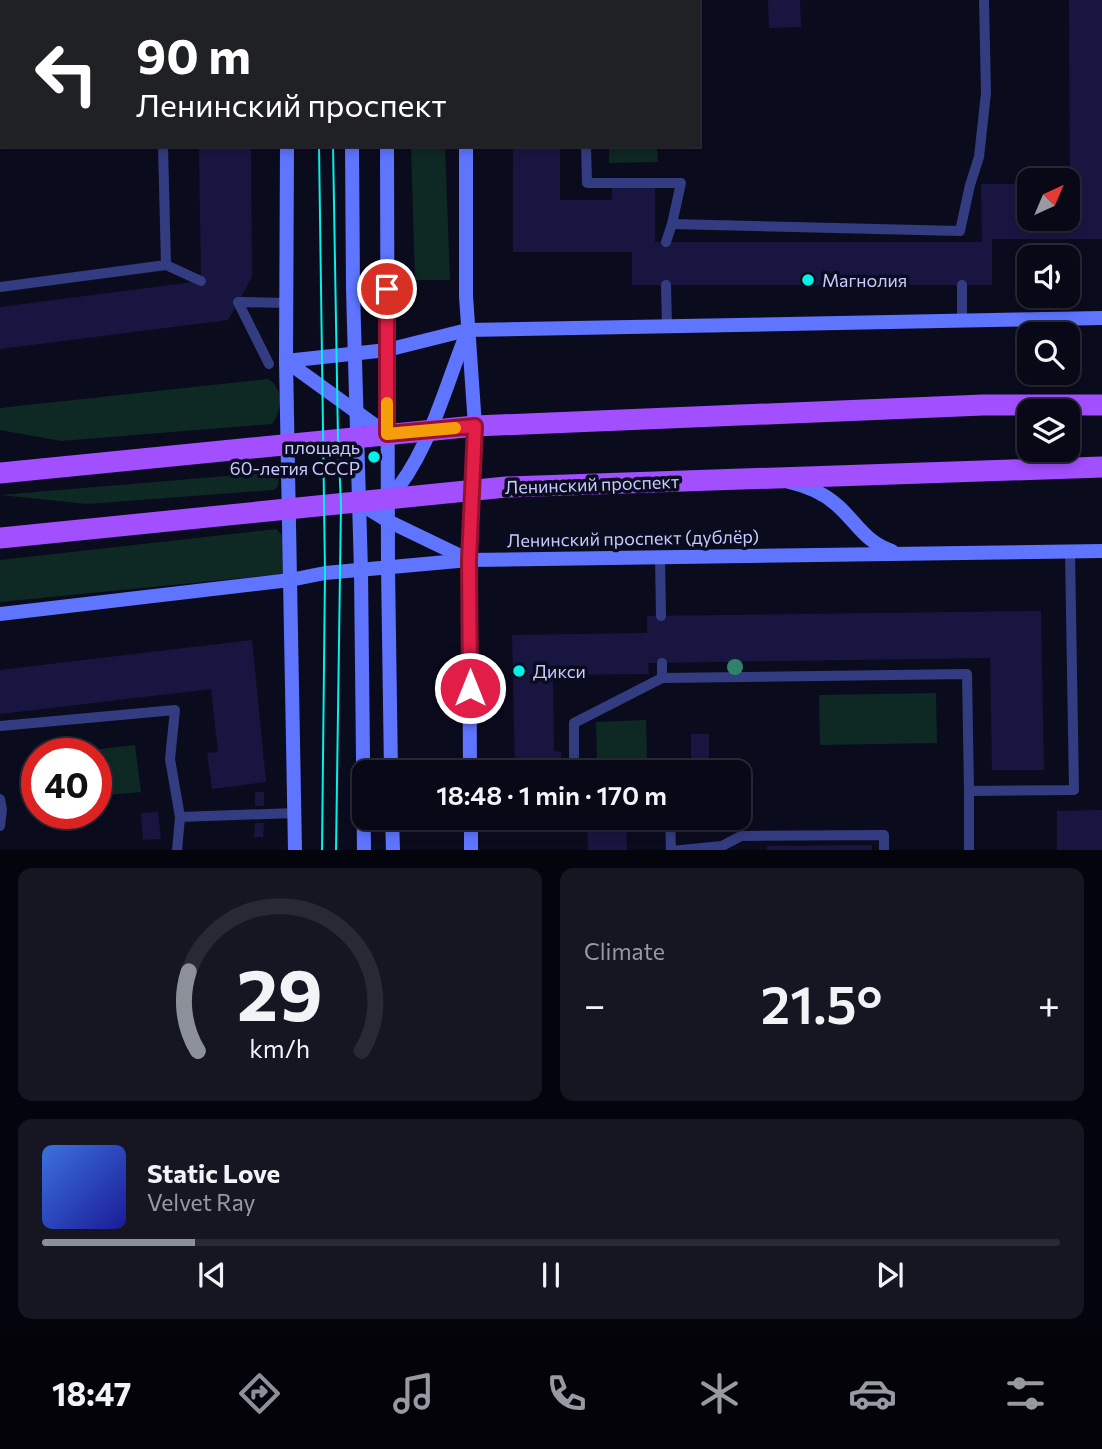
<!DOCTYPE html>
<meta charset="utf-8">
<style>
body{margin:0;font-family:Commissioner,sans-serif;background:#161623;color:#f1f3f6;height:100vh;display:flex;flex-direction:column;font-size:26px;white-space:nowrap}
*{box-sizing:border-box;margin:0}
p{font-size:23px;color:#989aa1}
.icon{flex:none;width:38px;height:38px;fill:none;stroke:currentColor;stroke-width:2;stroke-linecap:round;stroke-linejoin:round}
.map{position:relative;height:850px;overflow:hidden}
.panel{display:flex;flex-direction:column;gap:18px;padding:18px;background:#04040c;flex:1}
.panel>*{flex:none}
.guide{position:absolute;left:0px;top:0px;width:700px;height:147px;box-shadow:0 4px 10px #0003,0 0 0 2px #292935;background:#202124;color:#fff;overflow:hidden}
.needle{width:46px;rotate:44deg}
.tools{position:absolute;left:1017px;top:168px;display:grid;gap:14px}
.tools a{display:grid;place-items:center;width:63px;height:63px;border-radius:14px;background:#080816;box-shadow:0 4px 10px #0003,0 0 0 2px #292935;font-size:35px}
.speed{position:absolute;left:21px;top:738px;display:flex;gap:14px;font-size:35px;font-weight:700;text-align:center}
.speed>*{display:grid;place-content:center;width:91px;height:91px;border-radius:50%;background:#080816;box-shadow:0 4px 10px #0003,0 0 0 2px #292935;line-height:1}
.speed .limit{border:10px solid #d22;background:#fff;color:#111}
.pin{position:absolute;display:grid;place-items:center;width:60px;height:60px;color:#fff;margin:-30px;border:4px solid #fff;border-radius:50%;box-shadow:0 2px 7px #0007}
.me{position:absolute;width:77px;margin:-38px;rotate:0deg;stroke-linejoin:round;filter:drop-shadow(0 0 5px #0008)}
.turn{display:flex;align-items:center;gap:24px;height:147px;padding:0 21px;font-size:32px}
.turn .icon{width:91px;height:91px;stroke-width:2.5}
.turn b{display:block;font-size:49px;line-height:60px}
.big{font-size:52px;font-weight:600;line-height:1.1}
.panel .widget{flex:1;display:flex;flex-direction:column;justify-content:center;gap:10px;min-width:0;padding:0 24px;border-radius:14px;background:#161623}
.panel .dial{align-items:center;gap:0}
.dial svg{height:182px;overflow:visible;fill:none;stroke:#292935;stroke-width:7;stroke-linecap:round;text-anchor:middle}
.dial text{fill:#f1f3f6;stroke:none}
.song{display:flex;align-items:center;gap:21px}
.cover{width:84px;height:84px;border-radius:10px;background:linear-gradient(135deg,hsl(220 70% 55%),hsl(240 70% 35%))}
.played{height:7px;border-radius:4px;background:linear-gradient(90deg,#8c9099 15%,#292935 15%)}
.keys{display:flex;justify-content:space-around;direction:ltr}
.heat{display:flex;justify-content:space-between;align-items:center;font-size:38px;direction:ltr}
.panel .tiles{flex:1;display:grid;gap:18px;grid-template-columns:1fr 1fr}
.widget:last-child{grid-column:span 2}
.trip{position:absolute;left:352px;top:760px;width:399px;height:70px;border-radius:14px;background:#080816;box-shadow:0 4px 10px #0003,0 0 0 2px #292935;font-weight:600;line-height:70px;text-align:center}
.dock{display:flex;height:112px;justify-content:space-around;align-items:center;background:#030309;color:#989aa1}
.dock .icon{width:49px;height:49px}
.dock .current{color:#8c9099}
.dock b{font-size:32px;color:#f1f3f6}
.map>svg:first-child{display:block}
.green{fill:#0e2823}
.building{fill:#181640}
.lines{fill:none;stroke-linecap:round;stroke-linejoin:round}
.lane{stroke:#333c80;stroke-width:10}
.secondary{stroke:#5f74ff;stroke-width:14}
.primary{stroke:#a24fff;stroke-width:21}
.tram{stroke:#00f3e6;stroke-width:2}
.tree{fill:#30836a}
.route-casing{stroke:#92132f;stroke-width:18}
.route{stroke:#e11d48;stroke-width:12}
.slow{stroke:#f59e0b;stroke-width:12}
.poi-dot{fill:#00f3e6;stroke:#0b0b1e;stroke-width:2.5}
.labels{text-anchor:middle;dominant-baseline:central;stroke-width:7;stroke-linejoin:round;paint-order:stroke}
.poi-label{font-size:18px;fill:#c8caff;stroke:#0b0b1e;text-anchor:start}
.street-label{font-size:18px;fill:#c8caff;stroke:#0b0b1e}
</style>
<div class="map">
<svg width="1102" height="851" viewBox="0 0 1102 851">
<rect width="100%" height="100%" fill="#0b0b1e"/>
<g class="green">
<path d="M411,145H445L450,280H415Z"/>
<path d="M609,145H657L658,162L609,163Z"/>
<path d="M268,379C284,387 282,412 272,424L61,441L0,430V408Z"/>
<path d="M273,472L279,476L278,486L274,490L87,504L0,495Z"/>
<path d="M276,529L286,539L283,574L0,602V560Z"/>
<path d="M936,693L937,743L820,745L819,695Z"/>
<path d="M646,720L647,760L597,762L596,722Z"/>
<path d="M135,745L141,792L96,796V754H57Z"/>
</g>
<g class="building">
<path d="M768,0H800L801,27L769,28Z"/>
<path d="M1069,0H1102V239H992V285H632V252H513V145H560V200H612V188H655V242H982L981,184H1017V197H1029V219H1068V197H1070Z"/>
<path d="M199,145H251L252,277L228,320L0,349V307L201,281Z"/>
<path d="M1041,611L1044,770H992L990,658L648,663L649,674L553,675L554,751L561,752L562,772H515L512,635L647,633V616Z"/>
<path d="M252,640L266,782L212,789L207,753L218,752L211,689L0,714V670Z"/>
<rect x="691" y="734" width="18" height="38"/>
<rect x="255" y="792" width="9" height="14"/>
<path d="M1102,810V851H1057V811Z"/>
<path d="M158,812L161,839L143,840L141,813Z"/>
<path d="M587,820H626L627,851H588Z"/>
<path d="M255,823H264L263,837H254Z"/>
<path d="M872,845V851H767V846Z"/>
</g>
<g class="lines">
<g class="lane">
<path d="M160,0V2"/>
<path d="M583,0V2"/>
<path d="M586,145L587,183H681L672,224L960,231L970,185L979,157L986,93L984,0"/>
<path d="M666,242L672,224"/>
<path d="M166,265L201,281"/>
<path d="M666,285L667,325"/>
<path d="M962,285V319"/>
<path d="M0,287L166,265L163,145"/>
<path d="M269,364L238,302L286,303"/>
<path d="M660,557L661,616"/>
<path d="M662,663V678L967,674L969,791L1074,790L1070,552"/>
<path d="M0,726L175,710L170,759L180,817L295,813"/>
<path d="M574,772V723L662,678"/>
<path d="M0,799L2,810L0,826"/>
<path d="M670,817L671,851L722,846L741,836L884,835V851"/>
<path d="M177,851L180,817"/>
<path d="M969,851V791"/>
</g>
<g class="secondary">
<path d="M351,0V2"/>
<path d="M386,0V2"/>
<path d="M465,0V2"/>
<path d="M287,2V0"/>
<path d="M287,145L286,361L295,851"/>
<path d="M352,145L353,290L361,571L364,851"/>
<path d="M387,145L388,568L391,772"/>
<path d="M466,145V296L475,426L469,560L470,772"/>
<path d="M286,361L387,350L467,330L1102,318"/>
<path d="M286,361L387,434"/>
<path d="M789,482C807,486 824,493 838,506C858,524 864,541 892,551"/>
<path d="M388,500C428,456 444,390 466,335"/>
<path d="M359,503L388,521L469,560"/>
<path d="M0,614L290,580L325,573L469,560L1102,551"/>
<path d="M392,817L393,851"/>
<path d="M471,817V851"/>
</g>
<g class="primary">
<path d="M0,473L475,426L983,405H1102"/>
<path d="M0,538L506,487L1102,467"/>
</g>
<g class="tram">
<path d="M316,0V2"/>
<path d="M331,0V2"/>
<path d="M319,145L325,573L322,851"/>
<path d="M333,145L338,439L341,504L336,851"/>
</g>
</g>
<circle class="tree" cx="735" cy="667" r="8"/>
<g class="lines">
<g class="route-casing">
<path id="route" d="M387,289V434L475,426L469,560L470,688"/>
</g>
<use href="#route" class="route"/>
<path class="slow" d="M387,403V434L455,428"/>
</g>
<g class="poi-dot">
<circle cx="808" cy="280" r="7"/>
<circle cx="374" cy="457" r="7"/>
<circle cx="519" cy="671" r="7"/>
</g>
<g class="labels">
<g class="poi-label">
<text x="822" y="280">Магнолия</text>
<text x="360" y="447" text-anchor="end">площадь<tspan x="360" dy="21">60-летия СССР</tspan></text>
<text x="533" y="671">Дикси</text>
</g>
<g class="street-label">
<text transform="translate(592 484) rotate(-2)">Ленинский проспект</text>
<text transform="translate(633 538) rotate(-1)">Ленинский проспект (дублёр)</text>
</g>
</g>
</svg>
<div class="tools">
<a><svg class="needle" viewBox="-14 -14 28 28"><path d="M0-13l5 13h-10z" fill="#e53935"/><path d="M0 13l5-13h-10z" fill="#989aa1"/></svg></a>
<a><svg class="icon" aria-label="sound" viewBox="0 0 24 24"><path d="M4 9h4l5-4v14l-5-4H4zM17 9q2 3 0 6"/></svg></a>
<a><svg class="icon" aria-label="search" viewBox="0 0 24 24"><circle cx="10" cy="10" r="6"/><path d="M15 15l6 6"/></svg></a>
<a><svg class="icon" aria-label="layers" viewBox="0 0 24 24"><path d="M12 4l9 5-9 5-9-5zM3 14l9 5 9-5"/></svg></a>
</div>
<div class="speed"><div class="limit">40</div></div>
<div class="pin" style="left:387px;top:289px;background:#d93025"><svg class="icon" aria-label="arrive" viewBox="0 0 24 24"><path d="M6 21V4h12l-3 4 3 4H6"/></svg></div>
<svg class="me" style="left:470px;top:688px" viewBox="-20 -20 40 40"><circle r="17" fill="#e11d48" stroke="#fff" stroke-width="3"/><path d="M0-11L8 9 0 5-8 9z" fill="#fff"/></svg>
<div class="trip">18:48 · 1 min · 170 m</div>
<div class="guide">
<div class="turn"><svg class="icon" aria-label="left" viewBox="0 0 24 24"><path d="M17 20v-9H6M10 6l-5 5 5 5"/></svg><div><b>90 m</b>Ленинский проспект</div></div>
</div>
</div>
<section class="panel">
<div class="tiles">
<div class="widget dial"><svg viewBox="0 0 100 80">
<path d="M14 69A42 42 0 1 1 86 69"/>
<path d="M14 69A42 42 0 0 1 10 34" stroke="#8c9099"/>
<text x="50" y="56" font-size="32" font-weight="700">29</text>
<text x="50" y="72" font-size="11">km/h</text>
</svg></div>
<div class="widget"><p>Climate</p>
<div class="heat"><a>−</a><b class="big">21.5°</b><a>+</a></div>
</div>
<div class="widget">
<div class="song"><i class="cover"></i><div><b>Static Love</b><p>Velvet Ray</p></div></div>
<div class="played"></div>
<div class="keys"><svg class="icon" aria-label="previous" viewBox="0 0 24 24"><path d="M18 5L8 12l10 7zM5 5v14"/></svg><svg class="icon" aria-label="pause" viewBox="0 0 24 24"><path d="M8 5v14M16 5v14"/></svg><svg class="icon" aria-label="next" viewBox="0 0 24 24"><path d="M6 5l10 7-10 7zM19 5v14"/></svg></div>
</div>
</div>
</section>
<nav class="dock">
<b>18:47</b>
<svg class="icon current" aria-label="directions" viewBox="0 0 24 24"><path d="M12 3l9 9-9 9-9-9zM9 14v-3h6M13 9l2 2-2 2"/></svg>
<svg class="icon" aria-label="music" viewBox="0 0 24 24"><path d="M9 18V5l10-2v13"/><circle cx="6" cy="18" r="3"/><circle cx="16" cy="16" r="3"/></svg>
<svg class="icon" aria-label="phone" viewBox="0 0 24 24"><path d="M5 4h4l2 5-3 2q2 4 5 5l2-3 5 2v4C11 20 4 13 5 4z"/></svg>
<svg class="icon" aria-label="climate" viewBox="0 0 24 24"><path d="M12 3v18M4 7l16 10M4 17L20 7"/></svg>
<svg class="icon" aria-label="car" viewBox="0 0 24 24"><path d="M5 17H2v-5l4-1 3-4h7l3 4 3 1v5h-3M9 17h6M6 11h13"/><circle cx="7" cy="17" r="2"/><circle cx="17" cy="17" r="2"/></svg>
<svg class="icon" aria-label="filters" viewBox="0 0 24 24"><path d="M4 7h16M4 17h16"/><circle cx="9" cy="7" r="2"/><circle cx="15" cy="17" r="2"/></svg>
</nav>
